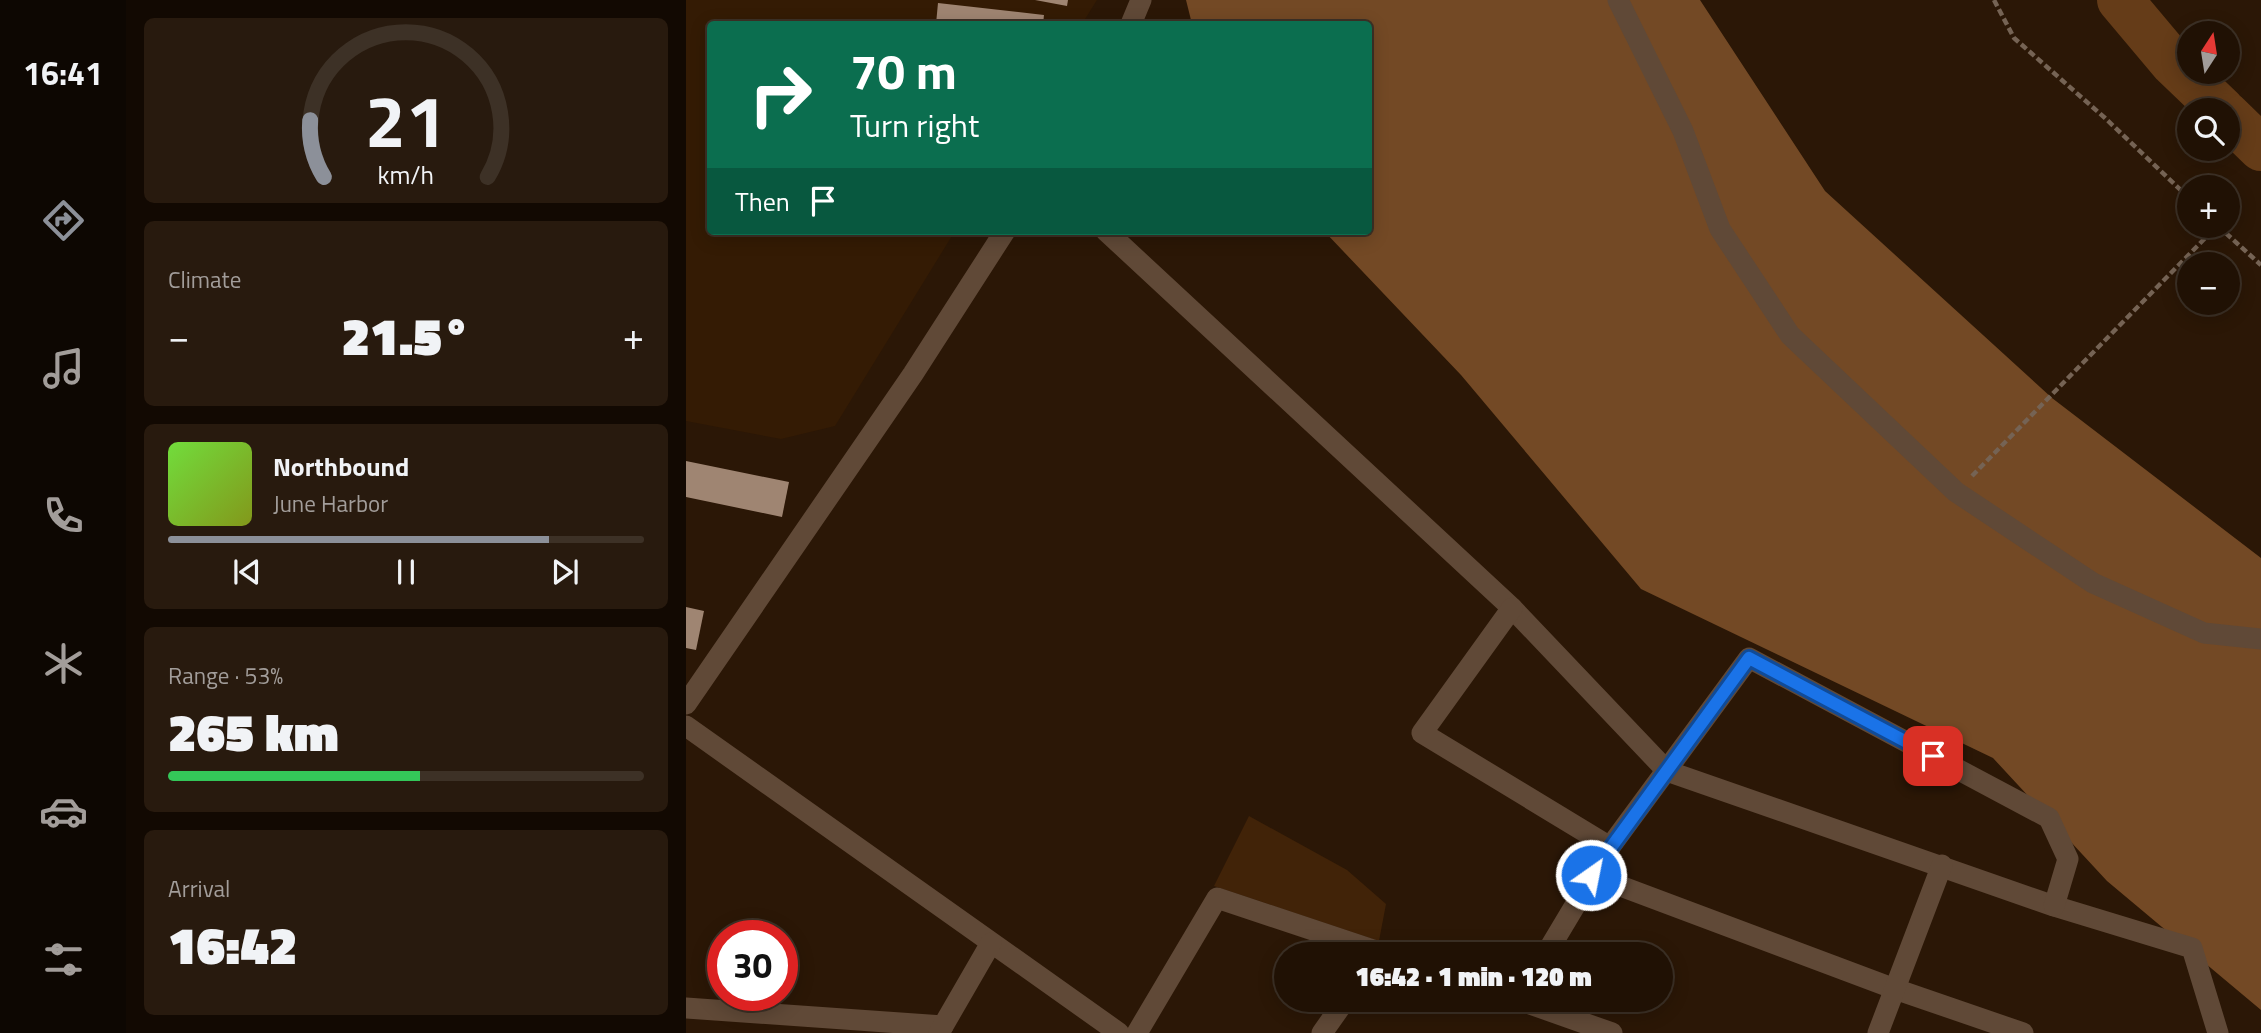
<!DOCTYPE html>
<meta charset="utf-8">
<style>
body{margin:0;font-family:"Titillium Web",sans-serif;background:#281a0e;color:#f1f3f6;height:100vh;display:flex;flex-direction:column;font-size:26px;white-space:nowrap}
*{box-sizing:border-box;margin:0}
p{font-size:23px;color:#a29d9a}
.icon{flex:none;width:38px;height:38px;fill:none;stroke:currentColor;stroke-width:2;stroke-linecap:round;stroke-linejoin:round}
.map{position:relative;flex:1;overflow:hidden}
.sheet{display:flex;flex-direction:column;gap:18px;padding:18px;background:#120902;width:560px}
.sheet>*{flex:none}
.banner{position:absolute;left:21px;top:21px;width:665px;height:214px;border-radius:7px;box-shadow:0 4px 18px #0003,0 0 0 2px #3d3126;background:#0b6e4f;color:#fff;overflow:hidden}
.needle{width:46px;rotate:12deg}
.controls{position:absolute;left:1491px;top:21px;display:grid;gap:14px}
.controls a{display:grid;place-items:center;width:63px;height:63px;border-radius:50%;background:#201104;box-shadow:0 4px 18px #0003,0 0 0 2px #3d3126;font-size:35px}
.speed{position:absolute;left:21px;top:920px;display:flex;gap:14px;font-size:35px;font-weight:700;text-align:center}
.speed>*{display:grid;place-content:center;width:91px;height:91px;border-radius:50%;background:#201104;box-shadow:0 4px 18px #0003,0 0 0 2px #3d3126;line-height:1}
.speed .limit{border:10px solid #d22;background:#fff;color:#111}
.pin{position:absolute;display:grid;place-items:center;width:60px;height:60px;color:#fff;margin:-30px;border-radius:14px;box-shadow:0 4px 10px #0006}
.me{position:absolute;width:77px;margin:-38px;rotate:33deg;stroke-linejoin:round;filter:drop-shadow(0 0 5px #0008)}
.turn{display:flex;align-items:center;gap:24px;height:147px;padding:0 28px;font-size:32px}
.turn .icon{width:91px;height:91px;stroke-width:2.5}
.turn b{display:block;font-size:49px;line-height:60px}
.then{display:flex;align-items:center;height:66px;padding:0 28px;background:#0003;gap:14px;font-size:26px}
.big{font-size:52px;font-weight:800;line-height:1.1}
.sheet .widget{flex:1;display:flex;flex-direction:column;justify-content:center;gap:10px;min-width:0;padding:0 24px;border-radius:10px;background:#281a0e}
.sheet .dial{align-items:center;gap:0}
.dial svg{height:182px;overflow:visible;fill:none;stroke:#3d3126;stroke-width:7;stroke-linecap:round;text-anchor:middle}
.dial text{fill:#f1f3f6;stroke:none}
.song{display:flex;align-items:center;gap:21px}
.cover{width:84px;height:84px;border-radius:10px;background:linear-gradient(135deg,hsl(100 70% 55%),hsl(70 70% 35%))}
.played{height:7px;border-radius:4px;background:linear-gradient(90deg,#8c9099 80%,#3d3126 80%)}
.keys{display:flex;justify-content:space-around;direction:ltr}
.heat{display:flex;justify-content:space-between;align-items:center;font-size:38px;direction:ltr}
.charge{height:10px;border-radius:5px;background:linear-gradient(90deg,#34c759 53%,#3d3126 0)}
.trip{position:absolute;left:588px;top:942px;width:399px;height:70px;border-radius:35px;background:#201104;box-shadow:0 4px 18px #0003,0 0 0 2px #3d3126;font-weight:800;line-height:70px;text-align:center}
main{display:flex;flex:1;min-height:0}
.dock{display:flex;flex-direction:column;width:126px;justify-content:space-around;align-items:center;background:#0d0702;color:#a29d9a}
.dock .icon{width:49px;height:49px}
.dock .on{color:#8c9099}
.dock b{font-size:32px;color:#f1f3f6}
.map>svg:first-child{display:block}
.built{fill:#341b04}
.green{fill:#412308}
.forest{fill:#734925}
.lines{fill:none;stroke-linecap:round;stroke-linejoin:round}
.river{stroke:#653c18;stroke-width:46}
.building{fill:#9f8572}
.path{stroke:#756354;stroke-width:4.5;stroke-dasharray:7 3.5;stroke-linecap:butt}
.minor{stroke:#604937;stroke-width:21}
.route-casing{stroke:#114b97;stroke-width:18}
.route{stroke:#1a73e8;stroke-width:12}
</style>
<main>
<nav class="dock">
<b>16:41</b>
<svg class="icon on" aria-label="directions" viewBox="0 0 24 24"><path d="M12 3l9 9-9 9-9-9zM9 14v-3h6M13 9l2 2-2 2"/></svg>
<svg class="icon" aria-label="music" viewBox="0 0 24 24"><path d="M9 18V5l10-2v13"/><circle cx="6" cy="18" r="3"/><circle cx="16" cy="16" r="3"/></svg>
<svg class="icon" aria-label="phone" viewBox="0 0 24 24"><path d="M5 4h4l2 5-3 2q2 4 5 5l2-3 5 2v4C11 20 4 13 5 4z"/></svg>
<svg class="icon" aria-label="climate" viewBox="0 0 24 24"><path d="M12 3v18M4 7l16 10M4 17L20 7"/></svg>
<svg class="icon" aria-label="car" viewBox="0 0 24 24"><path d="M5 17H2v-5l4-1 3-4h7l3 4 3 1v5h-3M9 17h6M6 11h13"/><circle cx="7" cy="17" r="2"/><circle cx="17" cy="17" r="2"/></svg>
<svg class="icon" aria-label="filters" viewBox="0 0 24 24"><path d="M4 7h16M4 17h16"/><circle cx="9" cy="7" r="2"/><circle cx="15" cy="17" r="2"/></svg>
</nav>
<section class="sheet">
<div class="widget dial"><svg viewBox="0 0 100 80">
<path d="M14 69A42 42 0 1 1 86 69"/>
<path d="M14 69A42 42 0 0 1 8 44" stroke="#8c9099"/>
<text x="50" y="56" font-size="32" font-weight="700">21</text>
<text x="50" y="72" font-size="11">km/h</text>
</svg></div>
<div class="widget"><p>Climate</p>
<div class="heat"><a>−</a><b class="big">21.5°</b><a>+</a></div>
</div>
<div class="widget">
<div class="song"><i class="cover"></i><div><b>Northbound</b><p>June Harbor</p></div></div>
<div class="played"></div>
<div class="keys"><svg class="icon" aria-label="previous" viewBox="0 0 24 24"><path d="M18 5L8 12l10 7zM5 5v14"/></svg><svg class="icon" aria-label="pause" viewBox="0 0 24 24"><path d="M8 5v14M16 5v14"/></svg><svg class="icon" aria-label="next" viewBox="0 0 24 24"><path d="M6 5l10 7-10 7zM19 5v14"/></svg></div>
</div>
<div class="widget"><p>Range · 53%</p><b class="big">265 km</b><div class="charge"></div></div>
<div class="widget"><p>Arrival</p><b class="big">16:42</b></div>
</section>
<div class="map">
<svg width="1575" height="1033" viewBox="0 0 1575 1033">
<rect width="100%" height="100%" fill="#2b1706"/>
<path class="built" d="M0,0H411L396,24H24V231H269L149,426L95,439L0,421Z"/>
<path class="green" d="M563,816L661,870L700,904L693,941L528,886Z"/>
<path class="forest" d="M500,0H1014L1139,191L1366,398L1575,558V1010L1421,881L1307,758L955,589L775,375L638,231H682V24H506Z"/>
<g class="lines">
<g class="river">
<path d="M1434,0L1487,63L1536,110"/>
<path d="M1542,116L1575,148"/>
</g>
</g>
<g class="building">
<path d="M349,0H382L381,6Z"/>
<path d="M252,3L358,15L357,24H250Z"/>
<path d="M0,461L103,482L96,517L0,497Z"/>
<path d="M0,607L18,611L10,650L0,648Z"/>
</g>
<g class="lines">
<g class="path">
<path d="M1308,0L1328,38L1419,118L1503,198"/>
<path d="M1532,226L1575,265"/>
<path d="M1286,476L1531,226"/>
</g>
<g class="minor">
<path d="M932,0L997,131L1034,229L1104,335L1270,492L1407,583L1518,633L1575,639"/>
<path d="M445,24L455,0"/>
<path d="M420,231L826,608L981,771L1368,906L1506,948L1532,1033"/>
<path d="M826,608L736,733L924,847"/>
<path d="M0,704L227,374L319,231"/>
<path d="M0,726L433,1033"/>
<path d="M905,875L1209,989L1337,1033"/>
<path d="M860,954L924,847L1063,658L1363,818L1382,859L1368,906"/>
<path d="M830,999L926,1033"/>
<path d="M0,1008L257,1026"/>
<path d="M253,1033L305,943"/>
<path d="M451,1033L531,898L699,954"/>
<path d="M636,1033L660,999"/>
<path d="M1192,1033L1256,865"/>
</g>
</g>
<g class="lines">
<g class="route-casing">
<path id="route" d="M905,875L1063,658L1247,756"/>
</g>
<use href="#route" class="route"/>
</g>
</svg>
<div class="controls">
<a><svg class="needle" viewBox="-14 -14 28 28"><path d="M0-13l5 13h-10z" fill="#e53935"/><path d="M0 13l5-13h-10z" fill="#a29d9a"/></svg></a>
<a><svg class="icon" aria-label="search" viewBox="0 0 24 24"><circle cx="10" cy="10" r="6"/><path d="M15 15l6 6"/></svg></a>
<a>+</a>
<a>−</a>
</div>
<div class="speed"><div class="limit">30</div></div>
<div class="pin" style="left:1247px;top:756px;background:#d93025"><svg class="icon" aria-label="arrive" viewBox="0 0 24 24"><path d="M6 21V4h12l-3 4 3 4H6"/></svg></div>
<svg class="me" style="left:905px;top:875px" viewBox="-20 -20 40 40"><circle r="17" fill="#1a73e8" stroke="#fff" stroke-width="3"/><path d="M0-11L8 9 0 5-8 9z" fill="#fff"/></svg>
<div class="trip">16:42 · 1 min · 120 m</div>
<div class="banner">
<div class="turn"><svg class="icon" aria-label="right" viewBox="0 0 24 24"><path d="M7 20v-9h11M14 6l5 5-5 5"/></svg><div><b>70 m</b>Turn right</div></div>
<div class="then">Then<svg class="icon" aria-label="arrive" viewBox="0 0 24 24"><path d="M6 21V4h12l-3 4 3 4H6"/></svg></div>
</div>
</div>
</main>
